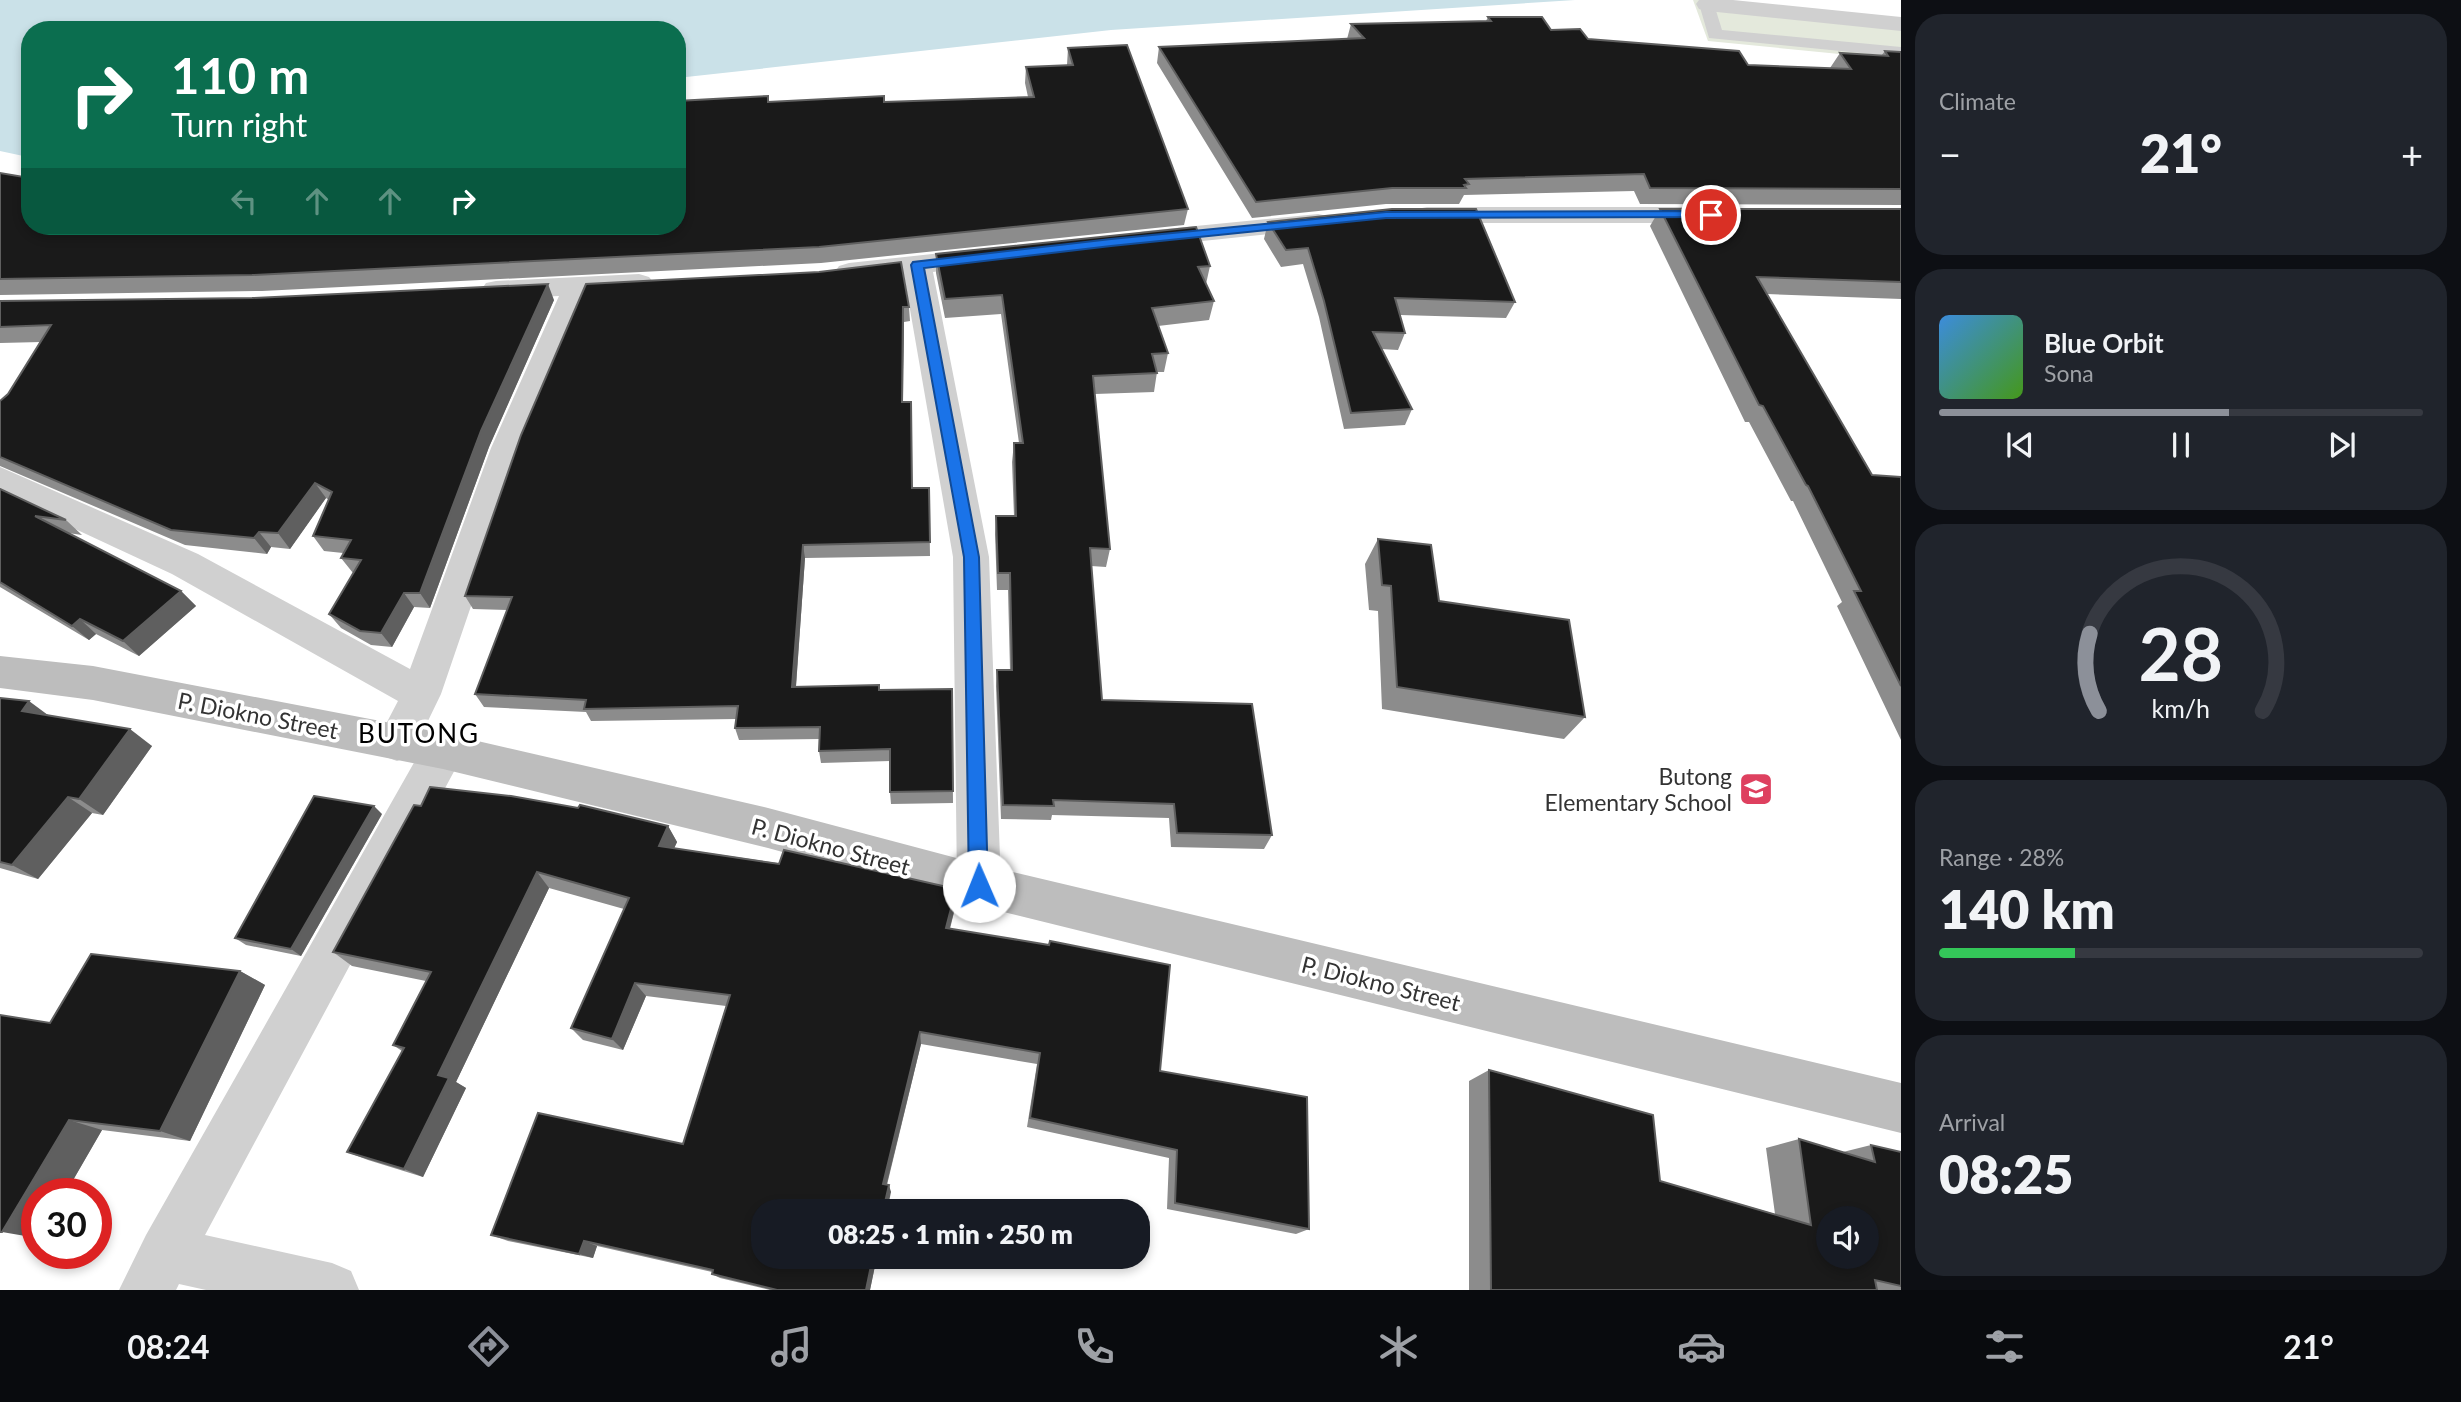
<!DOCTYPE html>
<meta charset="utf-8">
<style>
body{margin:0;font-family:Lato,sans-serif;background:#20242c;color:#f1f3f6;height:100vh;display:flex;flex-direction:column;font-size:26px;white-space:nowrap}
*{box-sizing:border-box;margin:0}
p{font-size:23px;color:#9ea1a6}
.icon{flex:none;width:38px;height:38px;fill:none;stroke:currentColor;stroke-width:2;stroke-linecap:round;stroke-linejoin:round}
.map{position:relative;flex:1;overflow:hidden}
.details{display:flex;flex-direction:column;gap:14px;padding:14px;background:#0d0f14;width:560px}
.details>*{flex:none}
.hud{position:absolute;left:21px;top:21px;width:665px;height:214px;border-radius:28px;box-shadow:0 4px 10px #0003;background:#0b6e4f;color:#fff;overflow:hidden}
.fabs{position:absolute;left:1816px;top:1206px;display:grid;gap:14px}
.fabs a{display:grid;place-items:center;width:63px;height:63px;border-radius:50%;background:#171b24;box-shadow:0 4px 10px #0003;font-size:35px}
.speed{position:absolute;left:21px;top:1178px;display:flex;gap:14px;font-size:35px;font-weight:700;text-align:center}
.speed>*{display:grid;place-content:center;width:91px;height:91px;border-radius:50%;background:#171b24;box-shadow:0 4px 10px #0003;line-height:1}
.speed .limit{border:10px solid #d22;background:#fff;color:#111}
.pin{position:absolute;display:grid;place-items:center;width:60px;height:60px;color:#fff;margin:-30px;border:4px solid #fff;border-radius:50%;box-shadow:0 2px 7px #0007}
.me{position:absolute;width:77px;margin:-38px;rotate:359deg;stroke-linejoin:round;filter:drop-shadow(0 0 5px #0008)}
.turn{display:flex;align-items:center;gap:24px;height:147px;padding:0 35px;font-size:32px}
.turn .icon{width:91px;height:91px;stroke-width:2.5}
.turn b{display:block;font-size:49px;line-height:60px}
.lanes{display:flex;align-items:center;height:66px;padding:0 35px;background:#0003;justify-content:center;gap:35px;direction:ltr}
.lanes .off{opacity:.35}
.big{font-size:52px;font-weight:800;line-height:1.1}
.details .card{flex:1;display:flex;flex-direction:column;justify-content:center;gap:10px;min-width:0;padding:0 24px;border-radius:28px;background:#20242c}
.details .dial{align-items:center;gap:0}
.dial svg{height:182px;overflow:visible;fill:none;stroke:#363941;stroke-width:7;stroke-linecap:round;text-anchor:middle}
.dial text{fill:#f1f3f6;stroke:none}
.song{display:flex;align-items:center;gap:21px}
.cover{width:84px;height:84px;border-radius:10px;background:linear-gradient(135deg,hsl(210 70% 55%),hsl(100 70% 35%))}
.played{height:7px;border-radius:4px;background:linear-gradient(90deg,#8c9099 60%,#363941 60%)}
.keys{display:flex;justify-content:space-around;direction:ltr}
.heat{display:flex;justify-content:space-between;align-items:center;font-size:38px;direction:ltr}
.charge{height:10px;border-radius:5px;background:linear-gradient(90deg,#34c759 28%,#363941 0)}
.trip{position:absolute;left:751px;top:1199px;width:399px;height:70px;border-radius:28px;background:#171b24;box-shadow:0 4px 10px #0003;font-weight:800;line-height:70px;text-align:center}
.dock{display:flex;height:112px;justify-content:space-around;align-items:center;background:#090b0e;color:#9ea1a6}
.dock .icon{width:49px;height:49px}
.dock .on{color:#8c9099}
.dock b{font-size:32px;color:#f1f3f6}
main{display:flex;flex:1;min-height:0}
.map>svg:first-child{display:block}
.green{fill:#e4e9dc}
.water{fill:#cae1e8}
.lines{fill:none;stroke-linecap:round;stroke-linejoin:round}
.lane{fill:#d0d0d0;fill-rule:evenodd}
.street{fill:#d0d0d0;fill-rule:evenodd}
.secondary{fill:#bdbdbd;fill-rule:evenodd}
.wall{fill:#8c8c8c}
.shaded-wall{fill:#5f5f5f}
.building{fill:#1a1a1a;stroke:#5f5f5f;stroke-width:2;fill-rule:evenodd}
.route{fill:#1a73e8;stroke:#114b97;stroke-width:2}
.labels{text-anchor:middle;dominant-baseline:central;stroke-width:7;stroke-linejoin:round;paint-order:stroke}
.street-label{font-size:23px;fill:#333;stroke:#fff}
.poi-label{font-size:23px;fill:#333;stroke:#fff;text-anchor:end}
.quarter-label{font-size:26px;letter-spacing:2px;fill:#000;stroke:#fff}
</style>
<main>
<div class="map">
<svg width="1901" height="1290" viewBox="0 0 1901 1290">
<rect width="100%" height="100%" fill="#fff"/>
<path class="green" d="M1693,0H1720L1901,19V60L1708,41Z"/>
<path class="water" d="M0,0H1575L1111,30L677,78V30H30L28,157L0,151Z"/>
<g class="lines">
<path class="lane" d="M1701,1H1713L1722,30L1901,47V57L1709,38L1699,4Z"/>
<g class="street">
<path d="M1699,0H1733L1901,17V31L1707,11L1699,9L1696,4Z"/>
<path d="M1427,207H1710L1720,209L1724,215L1720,221L1710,223H1427L1417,221L1413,215L1417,209Z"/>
<path d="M1318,214L1328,216L1332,222L1328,228L1145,247L1135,245L1131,239L1135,233L1145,231Z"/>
<path d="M988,248L998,251L1002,257L998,263L933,272L989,557L1001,885L995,900L979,906L963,900L957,885L953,557L904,275L849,281L839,278L835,272L839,266L849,263Z"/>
<path d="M639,274L649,277L654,283L649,289L589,295L525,448L441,694L411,756L397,761L383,756L376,743L398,701L172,574L0,494V467L198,554L410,669L491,448L559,296L496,299L486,297L481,290L486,283L496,281Z"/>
<path d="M443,733L458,738L464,751L458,764L205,1235L332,1263L351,1271L359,1290H206L179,1284L176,1290H119L146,1235L428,738Z"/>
</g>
<path class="secondary" d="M0,656L93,666L443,733L768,808L979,864L1901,1083V1133L979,906L768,848L443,769L93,700L0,688Z"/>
</g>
<g class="wall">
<path d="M1488,17L1551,30L1588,39L1748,65L1830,68L1840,53L1881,56L1885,51L1901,52V205L1640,204L1634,191L1464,195L1459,204H1386L1252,218L1157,63L1159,47L1347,39L1351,24L1486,21Z"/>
<path d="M1068,48L1188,209L1184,225L821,263L262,291L0,295V173L30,226H677L768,96L769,102H884L1028,97L1025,83L1026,67L1067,65Z"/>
<path d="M1660,209H1901V299L1767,294L1872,475L1901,477V740L1837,606L1842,602L1793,501H1791L1749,422H1745L1650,226Z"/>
<path d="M1268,222L1515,302L1506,318L1400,315L1405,333L1398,350L1381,349L1412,409L1405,425L1344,429L1319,317L1303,264L1281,267L1264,239Z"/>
<path d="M936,254L1210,266L1206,284L1214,301L1209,320L1158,326L1168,353L1164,372H1157L1154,392L1095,394L1110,549L1106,567L1091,566L1102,700L1272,835L1264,849L1171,847L1169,818L1052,815L1051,820L1001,819L996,686L997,670H1010L1008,590H997L995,534L996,516H1014L1012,462L1014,443H1019L1001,314L945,318L936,273Z"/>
<path d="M586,284L909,307L910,321L904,322L903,402L912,416V488H929L930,556L805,558L796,687L879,690L952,689L953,803L891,804L890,792V761L821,763L819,751L820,739L739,740L735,728L736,719L591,721L586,712L484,707L475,694L507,610L473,609L465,596Z"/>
<path d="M554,300L489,447L430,608L414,607L392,647L371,645L341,628L329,614L353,573L341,558L343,553L324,551L313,536L329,500L326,498L290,549L271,547L267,554L185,545L0,466V401L8,394L41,342L0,343V301Z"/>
<path d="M0,489L66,520L82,535L68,533L181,591L196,606L139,656L96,634L89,640L0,587Z"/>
<path d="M1378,539L1439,601L1585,717L1564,739L1382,709L1378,611L1369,610L1365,564Z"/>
<path d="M0,698L48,715L152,746L103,815L92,813L38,879L0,868Z"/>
<path d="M414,805L668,826L677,842L674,848L956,889V904L950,929L1160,1071L1309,1229L1296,1234L1167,1209L1169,1158L1027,1127L1037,1064L921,1044L887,1185L891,1192L763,1256H877L870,1290H770L720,1278L712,1274V1272L597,1246L593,1258L508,1241L491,1235L683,1144L726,1006L646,996L623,1050L583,1040L571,1028L624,909L549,888L456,1082L466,1088L423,1177L368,1160L347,1152L402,1051L393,1045L426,981L352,966L333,952Z"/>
<path d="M382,814L301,956L246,945L235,938Z"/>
<path d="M240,971L265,985L190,1141L102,1130L65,1194H37L50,1023Z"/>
<path d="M1489,1070L1660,1181L1775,1214L1766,1148L1799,1139L1843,1152L1871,1145L1901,1152V1290H1469V1081Z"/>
</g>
<g class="shaded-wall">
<path d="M548,284L554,300L489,447L430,608L420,593L481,431Z"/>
<path d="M903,307L904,322L902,417V402Z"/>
<path d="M315,483L326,498L290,549L278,533Z"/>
<path d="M259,532L271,547L267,554L254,538Z"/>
<path d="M803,545L805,558L795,699L792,687Z"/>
<path d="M181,591L196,606L139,656L123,641Z"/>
<path d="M404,593L414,607L392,647L381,633Z"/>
<path d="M80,619L96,634L89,640L72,626Z"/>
<path d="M29,701L52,718L22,711Z"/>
<path d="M130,729L152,746L103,815L79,799Z"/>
<path d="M68,797L92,813L38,879L12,865Z"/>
<path d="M374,806L382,814L301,956L291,949Z"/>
<path d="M668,826L677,842L668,862L659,846Z"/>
<path d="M537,872L549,888L456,1082L466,1088L423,1177L404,1169L438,1075Z"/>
<path d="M956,889V904L946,942V928Z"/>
<path d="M240,971L265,985L190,1141L160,1131Z"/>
<path d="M635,983L646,996L623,1050L612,1039Z"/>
<path d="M920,1032L921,1044L885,1191L883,1184Z"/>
<path d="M69,1120L102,1130L65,1194H37V1238L2,1232Z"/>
<path d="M889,1185L891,1192L887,1211H883Z"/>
<path d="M584,1241L597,1246L593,1258L579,1254Z"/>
<path d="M873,1256H877L870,1290H866Z"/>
</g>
<g class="building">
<path d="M1488,17H1542L1551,30L1580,29L1588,39L1739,51L1748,65L1851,69L1840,53L1888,56L1885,51L1901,52V189L1650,188L1644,174L1465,179L1469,184L1464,185L1466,188H1392L1256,202L1159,47L1364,38L1351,24L1491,21Z"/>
<path d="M1127,45L1188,209L819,247L252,275L0,279V173L30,178V226H677V101L768,96V102L884,96V102L1034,97L1026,67L1073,65L1068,48Z"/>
<path d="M1392,209H1476L1515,302L1395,298L1405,333L1373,332L1412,409L1351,413L1324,301L1308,248L1286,250L1268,222Z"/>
<path d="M1660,209H1901V282L1757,277L1872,475L1901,477V686L1854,591H1861L1808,486L1806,485L1763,406L1759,405Z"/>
<path d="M1196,227L1210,266L1198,267L1214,301L1152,308L1168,353L1152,354L1157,373L1093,376L1110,549L1090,548L1102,700L1252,704L1272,835L1177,833L1174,804L1053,800L1054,806L1003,805L997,670H1012L1010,573H998L996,516H1016L1014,443H1023L1002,295L945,299L936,254Z"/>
<path d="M901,262L909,307H903L902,402H911L912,488H929L930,542L803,545L792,687L879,685V690L952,689L953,791L890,792V749L819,751L820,727L735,728L738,706L584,709L586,700L475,694L512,597L465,596L521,435L586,284L819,272Z"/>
<path d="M548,284L481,431L420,593H404L381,633L360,631L329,614L361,560L341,558L351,540L313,536L332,492L315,483L278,533L259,532L254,538L171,530L0,457V401L8,394L51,325L0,327V301L252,298Z"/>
<path d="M0,489L66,520L35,516L181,591L123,641L80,619L72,626L0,582Z"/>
<path d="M1378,539L1431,545L1439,601L1569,620L1585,717L1397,687L1391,586L1382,585Z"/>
<path d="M0,698L29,701L22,711L130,729L79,799L68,797L12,865L0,862Z"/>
<path d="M430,787L511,796L578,808L580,805L668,826L659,846L779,864L784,850L956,889L946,928L1049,945L1050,941L1170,965L1160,1071L1307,1097L1309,1229L1175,1203L1177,1150L1030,1118L1040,1053L920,1032L883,1184L889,1185L883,1211H763V1256H873L866,1290H777L712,1274L713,1270L584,1241L579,1254L491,1235L538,1113L683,1144L730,995L635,983L612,1039L571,1028L629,898L537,872L438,1075L449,1078L404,1169L347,1152L404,1048L393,1045L431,972L333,952L414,805L421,806Z"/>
<path d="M314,796L374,806L291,949L235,938Z"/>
<path d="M91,954L240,971L160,1131L69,1120L2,1232H0V1015L50,1023Z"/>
<path d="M1489,1070L1653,1115L1660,1181L1811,1225L1799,1139L1875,1162L1871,1145L1901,1152V1286L1875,1280L1877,1290H1491ZM1829,1218H1867V1256H1829Z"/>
</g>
<path class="route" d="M1711,211L1717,215L1715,217L1386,218L1111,246L924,268L979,557L988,886L985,892L979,894L972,892L969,886L964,557L911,265L913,262L1111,239L1386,212Z"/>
<defs>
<g id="school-square" transform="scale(1.75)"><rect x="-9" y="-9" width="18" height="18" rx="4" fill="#de405f" stroke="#fff"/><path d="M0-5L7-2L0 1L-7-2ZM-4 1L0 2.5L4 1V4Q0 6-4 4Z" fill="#fff"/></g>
</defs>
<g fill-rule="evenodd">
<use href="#school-square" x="1756" y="789"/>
</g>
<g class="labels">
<g class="street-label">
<text transform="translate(258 715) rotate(11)">P. Diokno Street</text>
<text transform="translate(831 846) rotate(15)">P. Diokno Street</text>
<text transform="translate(1381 983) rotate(14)">P. Diokno Street</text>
</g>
<g class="poi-label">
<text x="1732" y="776">Butong<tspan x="1732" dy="26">Elementary School</tspan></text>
</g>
<g class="quarter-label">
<text x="419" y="733">BUTONG</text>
</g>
</g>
</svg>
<div class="fabs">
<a><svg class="icon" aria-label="sound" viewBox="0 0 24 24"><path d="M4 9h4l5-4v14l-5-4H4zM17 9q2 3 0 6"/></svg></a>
</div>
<div class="speed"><div class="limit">30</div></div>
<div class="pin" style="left:1711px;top:215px;background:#d93025"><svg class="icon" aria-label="arrive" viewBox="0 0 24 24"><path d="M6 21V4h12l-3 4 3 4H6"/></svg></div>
<svg class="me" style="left:979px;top:886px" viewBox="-20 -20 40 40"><circle r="19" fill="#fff"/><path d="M0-13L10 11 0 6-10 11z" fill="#1a73e8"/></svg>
<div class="trip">08:25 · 1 min · 250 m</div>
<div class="hud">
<div class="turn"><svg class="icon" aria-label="right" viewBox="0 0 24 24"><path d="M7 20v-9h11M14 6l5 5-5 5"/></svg><div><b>110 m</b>Turn right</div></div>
<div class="lanes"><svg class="icon off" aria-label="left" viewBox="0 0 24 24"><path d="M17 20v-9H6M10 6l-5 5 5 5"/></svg><svg class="icon off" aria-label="ahead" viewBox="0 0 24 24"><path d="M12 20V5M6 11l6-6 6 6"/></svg><svg class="icon off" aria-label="ahead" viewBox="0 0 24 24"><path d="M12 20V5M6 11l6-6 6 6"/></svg><svg class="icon" aria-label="right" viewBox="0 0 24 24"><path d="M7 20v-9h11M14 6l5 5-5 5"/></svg></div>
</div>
</div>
<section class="details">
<div class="card"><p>Climate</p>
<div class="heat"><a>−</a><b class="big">21°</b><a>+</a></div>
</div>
<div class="card">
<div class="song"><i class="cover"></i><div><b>Blue Orbit</b><p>Sona</p></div></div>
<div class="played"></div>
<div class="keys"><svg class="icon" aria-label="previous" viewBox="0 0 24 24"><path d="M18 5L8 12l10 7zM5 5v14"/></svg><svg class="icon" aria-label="pause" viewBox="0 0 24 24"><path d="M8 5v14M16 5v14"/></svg><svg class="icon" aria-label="next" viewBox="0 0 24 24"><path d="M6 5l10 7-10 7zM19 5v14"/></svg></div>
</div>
<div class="card dial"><svg viewBox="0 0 100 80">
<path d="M14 69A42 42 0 1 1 86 69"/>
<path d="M14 69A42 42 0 0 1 10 35" stroke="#8c9099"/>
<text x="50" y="56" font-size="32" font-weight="700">28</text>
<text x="50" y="72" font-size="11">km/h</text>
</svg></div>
<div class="card"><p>Range · 28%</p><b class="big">140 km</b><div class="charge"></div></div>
<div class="card"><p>Arrival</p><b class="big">08:25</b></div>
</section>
</main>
<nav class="dock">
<b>08:24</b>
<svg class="icon on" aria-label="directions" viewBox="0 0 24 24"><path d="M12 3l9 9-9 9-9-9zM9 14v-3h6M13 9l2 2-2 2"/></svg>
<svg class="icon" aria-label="music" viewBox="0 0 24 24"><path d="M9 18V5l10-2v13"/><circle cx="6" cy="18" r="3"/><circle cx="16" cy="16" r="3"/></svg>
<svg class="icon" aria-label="phone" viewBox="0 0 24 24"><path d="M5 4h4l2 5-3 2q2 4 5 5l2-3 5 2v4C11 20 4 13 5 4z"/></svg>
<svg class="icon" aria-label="climate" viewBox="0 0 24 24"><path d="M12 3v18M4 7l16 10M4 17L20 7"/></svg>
<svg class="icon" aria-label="car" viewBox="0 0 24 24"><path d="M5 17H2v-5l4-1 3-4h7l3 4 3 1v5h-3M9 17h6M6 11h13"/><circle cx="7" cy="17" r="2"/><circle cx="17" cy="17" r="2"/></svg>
<svg class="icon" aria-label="filters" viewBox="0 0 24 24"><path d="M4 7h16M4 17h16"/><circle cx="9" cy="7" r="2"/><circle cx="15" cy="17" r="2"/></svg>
<b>21°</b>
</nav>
